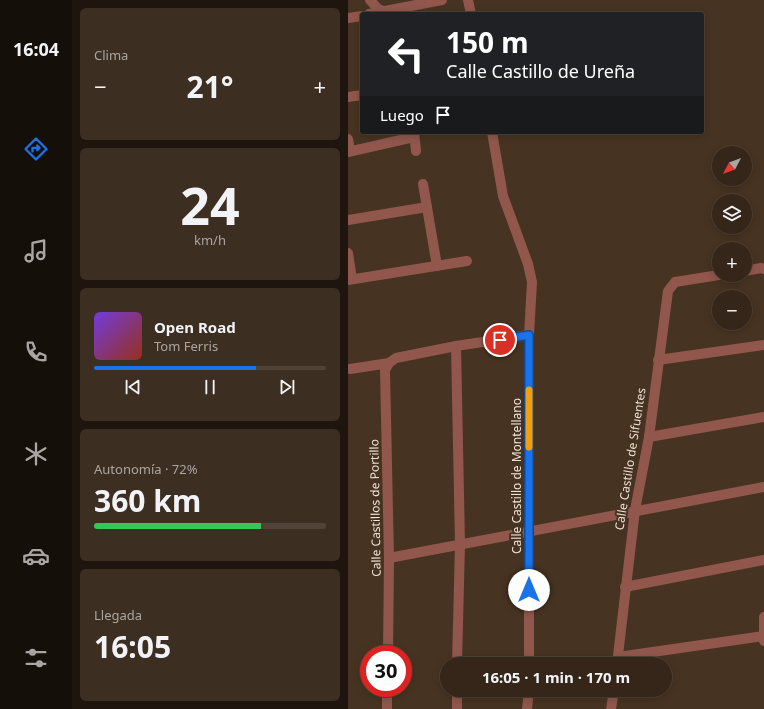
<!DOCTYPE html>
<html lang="es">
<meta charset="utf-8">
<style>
body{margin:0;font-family:"Noto Sans",sans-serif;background:#3d2e22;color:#f1f3f6;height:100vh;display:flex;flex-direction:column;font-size:15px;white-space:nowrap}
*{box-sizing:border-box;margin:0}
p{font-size:13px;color:#aaa5a2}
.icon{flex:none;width:22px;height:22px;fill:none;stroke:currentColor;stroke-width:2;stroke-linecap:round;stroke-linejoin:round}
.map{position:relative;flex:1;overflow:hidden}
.details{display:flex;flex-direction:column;gap:8px;padding:8px;background:#1d150e;width:276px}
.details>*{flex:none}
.banner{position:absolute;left:12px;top:12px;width:344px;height:122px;border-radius:4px;box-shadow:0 2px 10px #0003,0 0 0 1px #4f4338;background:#202124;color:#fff;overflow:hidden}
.needle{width:26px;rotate:229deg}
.buttons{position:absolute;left:364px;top:146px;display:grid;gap:8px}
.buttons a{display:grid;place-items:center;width:40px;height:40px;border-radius:50%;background:#352619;box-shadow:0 2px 10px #0003,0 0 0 1px #4f4338;font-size:20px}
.speed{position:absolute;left:12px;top:645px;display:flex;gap:8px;font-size:20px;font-weight:700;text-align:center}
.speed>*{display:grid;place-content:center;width:52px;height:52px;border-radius:50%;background:#352619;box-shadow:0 2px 10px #0003,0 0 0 1px #4f4338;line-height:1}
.speed .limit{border:6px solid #d22;background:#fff;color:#111}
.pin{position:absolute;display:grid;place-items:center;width:34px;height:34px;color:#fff;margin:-17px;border:2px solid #fff;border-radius:50%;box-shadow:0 1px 4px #0007}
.me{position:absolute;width:44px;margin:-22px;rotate:0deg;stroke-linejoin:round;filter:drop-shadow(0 0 3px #0008)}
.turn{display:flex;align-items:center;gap:14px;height:84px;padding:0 20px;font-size:18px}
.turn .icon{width:52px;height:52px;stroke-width:2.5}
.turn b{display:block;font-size:28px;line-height:34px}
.then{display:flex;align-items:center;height:38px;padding:0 20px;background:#0003;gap:8px;font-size:15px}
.big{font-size:30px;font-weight:700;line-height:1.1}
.details .card{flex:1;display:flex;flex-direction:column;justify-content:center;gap:6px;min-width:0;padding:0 14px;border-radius:6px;background:#3d2e22}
.details .dial{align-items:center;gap:0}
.dial b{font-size:52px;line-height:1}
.song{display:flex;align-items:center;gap:12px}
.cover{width:48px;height:48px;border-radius:6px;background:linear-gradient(135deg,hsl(260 70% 55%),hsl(10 70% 35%))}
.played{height:4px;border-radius:2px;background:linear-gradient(90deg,#1a73e8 70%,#4f4338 70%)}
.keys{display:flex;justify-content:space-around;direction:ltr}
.heat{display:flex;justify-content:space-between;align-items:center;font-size:22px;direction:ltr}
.charge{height:6px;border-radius:3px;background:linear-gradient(90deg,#34c759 72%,#4f4338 0)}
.trip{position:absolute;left:92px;top:657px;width:232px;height:40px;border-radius:20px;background:#352619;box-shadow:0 2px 10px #0003,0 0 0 1px #4f4338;font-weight:700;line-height:40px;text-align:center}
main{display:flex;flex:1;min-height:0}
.tabs{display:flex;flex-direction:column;width:72px;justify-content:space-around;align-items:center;background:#150f0a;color:#aaa5a2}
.tabs .icon{width:28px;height:28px}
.tabs .selected{color:#1a73e8}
.tabs b{font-size:18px;color:#f1f3f6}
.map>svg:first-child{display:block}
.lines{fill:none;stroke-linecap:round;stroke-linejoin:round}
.minor{stroke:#91574d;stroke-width:10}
.route-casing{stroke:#114b97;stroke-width:10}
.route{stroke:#1a73e8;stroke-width:7}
.slow{stroke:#f59e0b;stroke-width:7}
.labels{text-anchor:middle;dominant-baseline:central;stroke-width:4;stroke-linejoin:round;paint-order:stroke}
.street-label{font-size:12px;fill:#eee1d6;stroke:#473321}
</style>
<main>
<nav class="tabs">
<b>16:04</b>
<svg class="icon selected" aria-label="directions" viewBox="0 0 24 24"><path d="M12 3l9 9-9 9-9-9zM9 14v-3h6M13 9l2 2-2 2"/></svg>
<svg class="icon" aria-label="music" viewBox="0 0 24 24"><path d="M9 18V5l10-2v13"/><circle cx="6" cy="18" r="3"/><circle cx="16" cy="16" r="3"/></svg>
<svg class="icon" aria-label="phone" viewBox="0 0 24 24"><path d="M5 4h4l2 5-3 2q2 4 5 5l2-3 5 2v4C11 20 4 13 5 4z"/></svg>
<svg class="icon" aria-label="climate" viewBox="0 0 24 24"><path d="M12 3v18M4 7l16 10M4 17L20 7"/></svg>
<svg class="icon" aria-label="car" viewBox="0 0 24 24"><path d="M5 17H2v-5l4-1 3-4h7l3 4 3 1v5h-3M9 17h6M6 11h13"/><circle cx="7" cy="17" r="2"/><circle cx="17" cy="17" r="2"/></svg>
<svg class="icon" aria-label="filters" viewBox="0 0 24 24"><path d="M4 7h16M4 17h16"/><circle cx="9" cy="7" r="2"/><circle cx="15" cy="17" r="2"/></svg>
</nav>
<section class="details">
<div class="card"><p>Clima</p>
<div class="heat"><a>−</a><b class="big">21°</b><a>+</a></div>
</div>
<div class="card dial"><b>24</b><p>km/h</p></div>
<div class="card">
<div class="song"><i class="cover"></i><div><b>Open Road</b><p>Tom Ferris</p></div></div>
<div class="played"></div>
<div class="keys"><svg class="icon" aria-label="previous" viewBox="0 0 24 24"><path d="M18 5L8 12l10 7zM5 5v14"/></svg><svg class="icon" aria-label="pause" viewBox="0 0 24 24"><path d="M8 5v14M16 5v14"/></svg><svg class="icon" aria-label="next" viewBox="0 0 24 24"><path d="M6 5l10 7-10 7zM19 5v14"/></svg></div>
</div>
<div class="card"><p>Autonomía · 72%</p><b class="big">360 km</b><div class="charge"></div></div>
<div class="card"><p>Llegada</p><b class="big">16:05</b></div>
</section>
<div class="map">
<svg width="416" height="709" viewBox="0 0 416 709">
<rect width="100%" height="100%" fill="#473321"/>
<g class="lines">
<g class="minor">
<path d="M22,0L30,9L35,11"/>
<path d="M120,0L123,14"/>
<path d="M21,14L94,0"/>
<path d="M0,18L14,16"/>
<path d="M0,97L14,95"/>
<path d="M66,132L68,151"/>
<path d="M144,132L155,196L180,264L184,282L181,335V664"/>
<path d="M0,139L2,151"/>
<path d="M0,152L66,137"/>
<path d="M75,184L89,266"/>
<path d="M0,220L79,207"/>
<path d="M0,253L4,279"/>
<path d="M397,271L413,268L416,269"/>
<path d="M0,280L119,261"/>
<path d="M108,346L112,544L109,664"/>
<path d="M310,360L416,345"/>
<path d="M2,369L41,363L48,358L108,346L181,335"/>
<path d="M301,437L416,417"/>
<path d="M41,558L416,487"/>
<path d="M277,587L416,560"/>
<path d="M416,617V641"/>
<path d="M40,654L41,558L37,370L41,363"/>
<path d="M270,657L416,636"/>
<path d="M269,664L287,510L301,437L320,291L327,282L371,275"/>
<path d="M39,709V688"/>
<path d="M109,709V690"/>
<path d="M179,709L181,690"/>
<path d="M263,709L266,690"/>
</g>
</g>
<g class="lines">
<g class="route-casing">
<path id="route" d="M152,340L181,335V590"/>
</g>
<use href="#route" class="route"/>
<path class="slow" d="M181,390V447"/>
</g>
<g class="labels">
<g class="street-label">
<text transform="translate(282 459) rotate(-81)">Calle Castillo de Sifuentes</text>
<text transform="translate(168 476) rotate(-90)">Calle Castillo de Montellano</text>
<text transform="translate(27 508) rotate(-91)">Calle Castillos de Portillo</text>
</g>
</g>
</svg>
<div class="buttons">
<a><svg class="needle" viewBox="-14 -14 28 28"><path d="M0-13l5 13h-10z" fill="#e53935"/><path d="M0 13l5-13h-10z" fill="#aaa5a2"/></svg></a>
<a><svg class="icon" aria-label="layers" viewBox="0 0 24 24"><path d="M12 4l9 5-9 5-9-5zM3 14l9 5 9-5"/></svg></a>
<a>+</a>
<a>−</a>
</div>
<div class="speed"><div class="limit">30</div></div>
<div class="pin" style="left:152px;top:340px;background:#d93025"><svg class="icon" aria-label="arrive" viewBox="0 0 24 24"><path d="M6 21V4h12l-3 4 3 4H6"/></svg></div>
<svg class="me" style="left:181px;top:590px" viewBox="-20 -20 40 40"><circle r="19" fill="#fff"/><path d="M0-13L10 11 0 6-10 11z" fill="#1a73e8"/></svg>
<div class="trip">16:05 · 1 min · 170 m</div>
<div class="banner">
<div class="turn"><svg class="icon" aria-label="left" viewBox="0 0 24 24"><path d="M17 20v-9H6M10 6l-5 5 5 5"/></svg><div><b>150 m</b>Calle Castillo de Ureña</div></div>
<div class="then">Luego<svg class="icon" aria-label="arrive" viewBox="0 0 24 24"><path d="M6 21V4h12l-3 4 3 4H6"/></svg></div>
</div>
</div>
</main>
